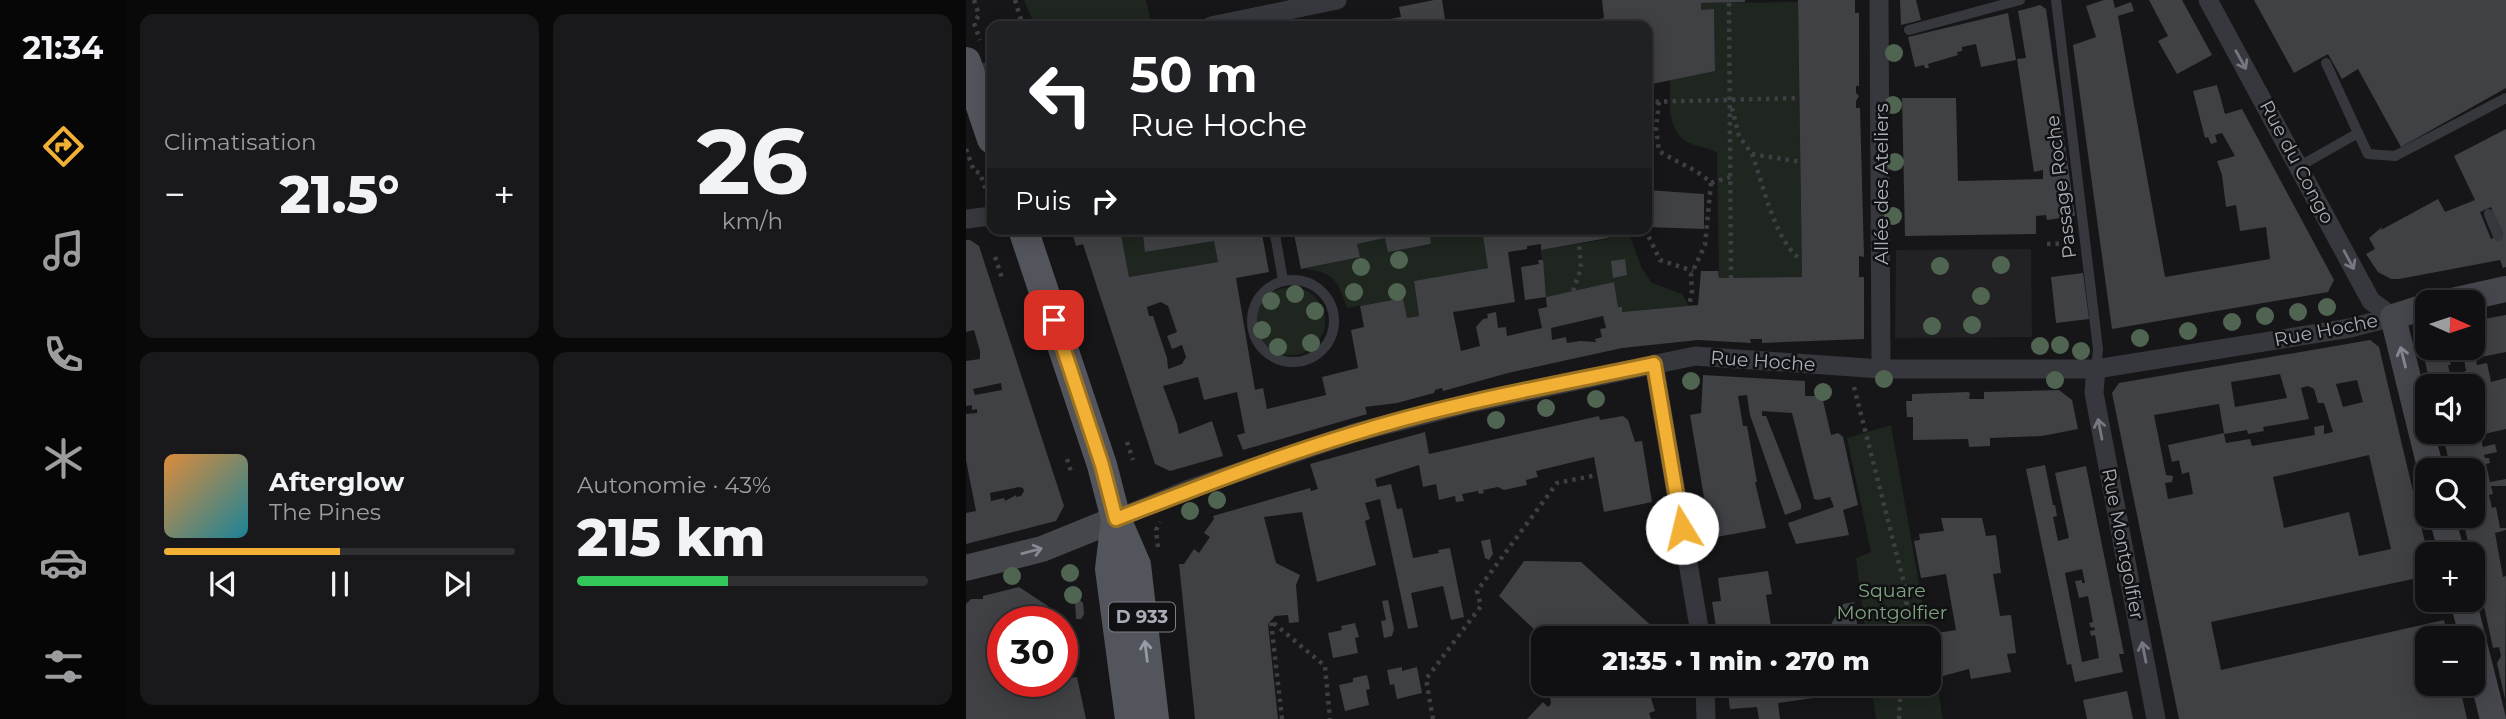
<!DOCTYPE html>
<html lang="fr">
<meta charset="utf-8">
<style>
body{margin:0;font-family:Montserrat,sans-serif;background:#19191b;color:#f1f3f6;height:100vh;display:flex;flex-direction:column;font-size:26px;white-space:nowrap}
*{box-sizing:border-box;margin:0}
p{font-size:23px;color:#9c9d9f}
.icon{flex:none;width:38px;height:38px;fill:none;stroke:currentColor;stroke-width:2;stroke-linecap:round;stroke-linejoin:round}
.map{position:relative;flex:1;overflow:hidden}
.details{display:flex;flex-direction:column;gap:14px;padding:14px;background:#09090a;width:840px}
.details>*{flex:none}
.top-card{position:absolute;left:21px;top:21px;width:665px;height:214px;border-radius:14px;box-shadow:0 4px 18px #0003,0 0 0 2px #303032;background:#202124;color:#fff;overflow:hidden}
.needle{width:46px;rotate:93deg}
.buttons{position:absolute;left:1449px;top:290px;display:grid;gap:14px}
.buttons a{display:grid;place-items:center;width:70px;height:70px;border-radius:14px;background:#101012;box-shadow:0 4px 18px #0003,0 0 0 2px #303032;font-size:35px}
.speed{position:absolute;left:21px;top:606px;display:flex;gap:14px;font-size:35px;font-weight:700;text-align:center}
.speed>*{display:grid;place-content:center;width:91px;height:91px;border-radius:50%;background:#101012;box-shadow:0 4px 18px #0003,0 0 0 2px #303032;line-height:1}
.speed .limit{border:10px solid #d22;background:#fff;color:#111}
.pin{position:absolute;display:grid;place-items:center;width:60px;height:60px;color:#fff;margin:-30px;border-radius:14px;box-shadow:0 4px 10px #0006}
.me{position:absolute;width:77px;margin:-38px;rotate:351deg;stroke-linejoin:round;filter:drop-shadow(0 0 5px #0008)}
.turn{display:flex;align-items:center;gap:24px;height:147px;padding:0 28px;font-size:32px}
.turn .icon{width:91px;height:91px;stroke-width:2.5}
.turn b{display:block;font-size:49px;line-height:60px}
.then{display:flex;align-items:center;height:66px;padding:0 28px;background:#0003;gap:14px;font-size:26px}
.big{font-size:52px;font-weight:800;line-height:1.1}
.details .card{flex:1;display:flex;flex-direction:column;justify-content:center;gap:10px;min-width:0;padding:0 24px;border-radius:14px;background:#19191b}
.details .dial{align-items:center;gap:0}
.dial b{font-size:91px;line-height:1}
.song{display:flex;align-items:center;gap:21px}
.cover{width:84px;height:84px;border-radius:10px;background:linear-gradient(135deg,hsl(30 70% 55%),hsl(190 70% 35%))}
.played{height:7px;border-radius:4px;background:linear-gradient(90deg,#f2b134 50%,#303032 50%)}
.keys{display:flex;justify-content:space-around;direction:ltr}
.heat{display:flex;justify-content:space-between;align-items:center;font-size:38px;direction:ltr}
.charge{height:10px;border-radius:5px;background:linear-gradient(90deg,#34c759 43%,#303032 0)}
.details .tiles{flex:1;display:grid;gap:14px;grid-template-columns:repeat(2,1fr)}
.trip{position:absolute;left:565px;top:626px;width:410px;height:70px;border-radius:14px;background:#101012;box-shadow:0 4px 18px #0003,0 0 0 2px #303032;font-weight:800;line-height:70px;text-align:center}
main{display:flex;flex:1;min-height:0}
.tab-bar{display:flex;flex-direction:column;width:126px;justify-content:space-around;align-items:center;background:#060607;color:#9c9d9f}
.tab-bar .icon{width:49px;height:49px}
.tab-bar .current{color:#f2b134}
.tab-bar b{font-size:32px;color:#f1f3f6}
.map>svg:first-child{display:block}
.built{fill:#222225}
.green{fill:#1e261f}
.building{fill:#404145;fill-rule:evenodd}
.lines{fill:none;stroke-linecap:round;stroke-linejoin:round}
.path{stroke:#3d3f44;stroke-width:4.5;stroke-dasharray:3.5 5;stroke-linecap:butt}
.lane{stroke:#37383d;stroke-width:10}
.street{stroke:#37383d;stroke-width:19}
.secondary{stroke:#45474d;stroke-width:26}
.primary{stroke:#53555c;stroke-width:30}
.tree{fill:#506452}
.oneway{stroke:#757881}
.oneway2{stroke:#858993}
.oneway3{stroke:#979ba6}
.route-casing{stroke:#9d7322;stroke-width:18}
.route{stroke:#f2b134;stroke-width:12}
.labels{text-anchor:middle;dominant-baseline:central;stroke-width:5;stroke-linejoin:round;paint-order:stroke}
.shield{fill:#111113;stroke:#7b7e86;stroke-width:2}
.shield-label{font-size:18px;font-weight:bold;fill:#a8adb8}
.street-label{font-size:19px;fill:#a8adb8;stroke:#111113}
.park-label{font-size:19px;fill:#7fa381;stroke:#111113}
</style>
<main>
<nav class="tab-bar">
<b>21:34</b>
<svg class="icon current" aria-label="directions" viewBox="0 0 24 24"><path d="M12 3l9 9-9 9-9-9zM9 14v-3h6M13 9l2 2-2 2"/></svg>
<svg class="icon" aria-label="music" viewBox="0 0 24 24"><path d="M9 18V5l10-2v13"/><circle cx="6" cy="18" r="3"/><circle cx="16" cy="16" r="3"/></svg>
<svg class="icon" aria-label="phone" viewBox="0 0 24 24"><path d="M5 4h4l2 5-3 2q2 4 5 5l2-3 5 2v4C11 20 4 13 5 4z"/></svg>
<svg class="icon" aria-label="climate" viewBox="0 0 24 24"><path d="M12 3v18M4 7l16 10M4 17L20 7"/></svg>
<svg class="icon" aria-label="car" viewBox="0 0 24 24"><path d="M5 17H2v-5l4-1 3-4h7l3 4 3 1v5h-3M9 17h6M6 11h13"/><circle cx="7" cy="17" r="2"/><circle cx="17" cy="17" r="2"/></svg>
<svg class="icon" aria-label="filters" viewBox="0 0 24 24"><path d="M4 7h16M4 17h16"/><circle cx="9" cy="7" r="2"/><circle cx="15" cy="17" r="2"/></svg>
</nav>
<section class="details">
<div class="tiles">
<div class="card"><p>Climatisation</p>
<div class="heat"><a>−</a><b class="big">21.5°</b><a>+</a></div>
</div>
<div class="card dial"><b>26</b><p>km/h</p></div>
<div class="card">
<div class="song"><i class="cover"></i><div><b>Afterglow</b><p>The Pines</p></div></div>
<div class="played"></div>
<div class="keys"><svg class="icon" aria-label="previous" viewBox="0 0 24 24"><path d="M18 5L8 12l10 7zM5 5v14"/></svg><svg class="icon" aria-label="pause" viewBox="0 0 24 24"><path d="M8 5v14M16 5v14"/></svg><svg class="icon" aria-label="next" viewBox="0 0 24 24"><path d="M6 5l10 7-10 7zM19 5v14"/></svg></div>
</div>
<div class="card"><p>Autonomie · 43%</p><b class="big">215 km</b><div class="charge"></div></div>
</div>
</section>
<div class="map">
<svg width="1540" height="719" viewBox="0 0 1540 719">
<rect width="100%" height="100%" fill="#161618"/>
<path class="built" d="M1065,249L1066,337L929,338L930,250Z"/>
<g class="green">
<path d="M58,0H180L185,21L159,26H69Z"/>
<path d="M832,2L836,277L753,278L751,153C742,147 736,148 726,144C700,135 704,102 704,80L749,71L748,10H735V3Z"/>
<path d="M154,229H212L180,252L248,241L252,262L163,277Z"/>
<path d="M480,229H560L517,236L522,268L448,281L453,316L441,318L437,298L381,308C371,279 368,272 337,269L393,257L391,244L419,238L441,248L465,245L464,236L480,233Z"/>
<path d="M641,229H661L676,269L686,283L716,294L723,306L656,312V307H652L648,282L580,297L575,250L642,239Z"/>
<circle cx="325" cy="321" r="34"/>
<path d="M925,425L977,719H910L905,684H962V639H900L890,558L905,552L881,438Z"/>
</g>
<g class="building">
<path d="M468,0H476L480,26H397V24L435,17L433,7Z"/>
<path d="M636,0H779V2L735,3V10L748,9L749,71L681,85V26H599L638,18Z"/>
<path d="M832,0H889V13H893V86H890V93L893,96L890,101V108H894L898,257L893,256V277H898V339L796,343V339H784L785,343L732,340L656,348L542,373L477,391L476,388L472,389L469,390L468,393L431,403L399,407L401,414L277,450L271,435L279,433L271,392L238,400L232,377L197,386L211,424L213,434L246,421L257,456L204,471L189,464L117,244L110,246L105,229H154L163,277L252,262L248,241L179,252L177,235L212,229H295L303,272L270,278L289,390L297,388L301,409L360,395L356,377L392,368L385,330L398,327L394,306L437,298L441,318L453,316L448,281L522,268L517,236L560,229H577V232L593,229H641L642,238L575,250V244L561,246V249L542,252L549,302L487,312L495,351L514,346L510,327L517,319L522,318L521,314L530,312L532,328L540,327L541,336L576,328L572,309L581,307L580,297L559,300L555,267L573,264L572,260H577L580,297L648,282L652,307H656V312L732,305L735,271H752L753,278L836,277ZM195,302L202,306L211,332L201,336L206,349L216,345L220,357L216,364L202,369L201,358L187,316H183L181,307ZM637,316L640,328L634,329L636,337L629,339L630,342L614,341L601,343L600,337L586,340L585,328Z"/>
<path d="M934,0H950L955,20L935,25Z"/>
<path d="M1138,0H1147L1149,8L1165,2L1168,11L1152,16L1199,277L1304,259L1300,227L1274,231L1270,205L1260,207L1256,175L1251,161L1269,156L1256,133L1249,135L1251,142L1245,144L1242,137L1239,138L1227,91L1251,85L1259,114L1276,109L1368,280L1362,292L1146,329L1107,45L1130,37L1120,6Z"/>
<path d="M1183,0H1216L1246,55L1211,74L1192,41L1202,36Z"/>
<path d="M1288,0H1540V88L1435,147L1392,69L1376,79L1362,54L1328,73Z"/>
<path d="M1074,5L1080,9L1109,216L1081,220L1080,215L1070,216V234L939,236L936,98H990L992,181L1077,179V170L1068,172L1051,59L1060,58L1052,11Z"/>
<path d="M1042,13L1050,60L1015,67L1010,44L996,47V51L991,52L992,55L962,64L963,68H959L958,65L949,67L942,37Z"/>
<path d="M1540,129V267L1537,268L1534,260L1433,279H1425L1412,272L1400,254L1409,249L1403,238L1416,227L1415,230L1472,199L1479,212L1509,200L1488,156ZM1525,207L1537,234L1525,239L1514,212Z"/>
<path d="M681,190L738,194V229L681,227Z"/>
<path d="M327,229H479L480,233L464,236L465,244L422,252L419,238L391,244L394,257L335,269Z"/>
<path d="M0,240H4L13,246L98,506L90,521L0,544V513L10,511L0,460V414L11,413V409L6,410V405L0,406V361L14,359V351L8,330L0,332ZM35,383L36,390L9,395L7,389ZM53,487L57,488L58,491L55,496L50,497V495L39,501L38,498L25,501L24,493Z"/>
<path d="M659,259L661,275L647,278L645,261Z"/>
<path d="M1117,273L1123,319L1090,323L1085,277Z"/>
<path d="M1540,315V352L1510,358L1511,365L1521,363L1525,382L1540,378V429L1514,435L1507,402V387H1465L1454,340L1461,327V348H1507V321ZM1493,351L1497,353L1500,371L1497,372V375L1485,378L1482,365H1485L1483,356L1480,357L1479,354Z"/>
<path d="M1404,340L1413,347L1462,555L1461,576L1245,622L1255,670L1478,620L1482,639H1461V684H1493L1501,719H1213L1146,393L1153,383ZM1314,374L1321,398L1269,407L1265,382ZM1391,380L1397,402L1377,407L1370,384ZM1342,386L1348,389L1352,403H1358L1367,432L1358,434V425L1348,427L1349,435L1286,446L1284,439L1260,443L1258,434L1281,430L1282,434L1298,431L1297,427L1343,419L1335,388ZM1253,404L1258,433L1202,445L1206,462L1213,460L1216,474L1223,472L1227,494L1202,499L1199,483L1206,482L1207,476L1200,475L1188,415ZM1403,455L1425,549L1393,556L1383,512L1318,528L1307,477Z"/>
<path d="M737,375L839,381V396H856L865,435L872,433L877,437L892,505L877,510L883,535L830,544L822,523L868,507L864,497L852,500L848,499L826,413L796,411V416H800L835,504V509L819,515L784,415L781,395L772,396L777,426H781L791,482H789L800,528L745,538L724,415L735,413Z"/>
<path d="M1093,390L1106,400L1112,429L1076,436L1024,438V446L1003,447L1002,439L947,440V417H941L940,401H946V394L1002,392L1004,393L1003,399H1018V392Z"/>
<path d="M633,416L634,420L657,416L662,420L669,442L676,441L686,502L638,512L628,457L570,471L572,477L560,480L561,485L538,490L532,487L517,490L518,493L513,494L512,491L496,494L498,501L490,502L489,496L473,500L470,484L457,487L453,465L409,479L411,487L425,484L431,509L436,508L447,558L473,553L472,550L484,548L498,617L485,620L477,586L445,593L452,627L442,629L414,499L399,503L404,519L399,521L410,565L351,582L336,512L298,517L310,563L334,575L330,585L333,622L323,623L322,615L309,616L302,624L312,719H229L213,564H218L228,549L233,553L244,537L238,533L248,519L247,516L344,488L345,491L352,489L344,464L459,432L463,454Z"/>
<path d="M1514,435L1517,447L1529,444L1531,452L1518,455L1519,458H1523L1524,463L1520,464L1524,482L1540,479V486H1525L1527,494L1523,495L1526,508L1530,507L1534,528H1540V530L1529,533L1537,577L1540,576L1539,699L1531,663L1535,656L1533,647L1527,648L1507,555H1505L1496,516H1507V471H1485L1479,444Z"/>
<path d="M1079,465L1087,505H1089L1091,516L1087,517L1092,541L1103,538L1089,473L1120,466L1158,654H1153L1157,672L1109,682L1105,664L1101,665L1060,469ZM1116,569L1119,583H1116V580L1109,581L1113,598L1122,596L1127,622L1123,623L1125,628L1128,627L1129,630L1124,631L1125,636L1129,635L1133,658L1116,662L1099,573Z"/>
<path d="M975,518H1016L1020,536L1030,535L1035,573L1027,574L1034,616L1045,615L1050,653L1041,654L1045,672L1005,679L1003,669L973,677L966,640L972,639L971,633L990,630L980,574L955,578L948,541L954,540L953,534L978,531Z"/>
<path d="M524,539L527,554L523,560L519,558L515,541Z"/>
<path d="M558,561L615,562L700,639H578L576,646L575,636L533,596Z"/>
<path d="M802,571L806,594L800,595L807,639H752L746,602L755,601L752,578Z"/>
<path d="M53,587L82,606L86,621H37V681H96L97,673L99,679L111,677L120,719H0V604L5,599H17V596Z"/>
<path d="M114,600L117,603L118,614L115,619H110L109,601Z"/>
<path d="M422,600L428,629L426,636L418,638L415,621L420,620L416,601Z"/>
<path d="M888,602L893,639H838L860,633L877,604Z"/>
<path d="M389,623L393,637L389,638L392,653L367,658L362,633L376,630L375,626Z"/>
<path d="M436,667V671L451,667L456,693L431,699L428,684L424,685L421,670Z"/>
<path d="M401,675L404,689L400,690L403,705L379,711L373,685L387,682V678Z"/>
<path d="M582,684H678L674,689L678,697L684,695L689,711L683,713L685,719H561L577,702L582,707L585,704Z"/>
<path d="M760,684H845L847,698L812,703L814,719H793L791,707L764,709L762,693L771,692L770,687L761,688Z"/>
<path d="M1161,691L1167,719H1121L1117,700Z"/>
</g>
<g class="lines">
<g class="path">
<path d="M8,0L13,15L8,23L14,40"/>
<path d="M49,0L55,20L54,26"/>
<path d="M763,3L765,278"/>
<path d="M35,26L55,20"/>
<path d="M20,31L26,29"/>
<path d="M681,102L834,98"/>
<path d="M693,102L690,128L693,151C711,163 730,168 745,183L739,245L725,275L726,291L723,306"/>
<path d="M766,108L773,136L786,154L835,162"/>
<path d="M0,149L8,171L14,173L22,196"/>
<path d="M786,154C797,184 810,245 836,260"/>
<path d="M745,183L764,177"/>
<path d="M522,229L523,235"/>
<path d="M679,229L694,260L727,271"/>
<path d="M1081,244L1104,243"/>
<path d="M29,257L37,281"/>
<path d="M607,291L615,268L613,244"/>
<path d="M888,387L941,595L938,639"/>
<path d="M161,442L167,460"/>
<path d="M101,459L106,475"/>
<path d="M192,547L190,530L194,522"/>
<path d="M316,719L305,621L359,666L364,719"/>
<path d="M467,719L460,679L515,606L511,591L591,483L631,475"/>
<path d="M933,719L935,684"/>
</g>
<g class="lane">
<path d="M1090,0L1132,349L1130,369"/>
<path d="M943,30L1054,0"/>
<path d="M1392,133L1402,154L1429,156L1540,98"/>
<path d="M1334,166L1392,133L1360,63"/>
<path d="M1523,214L1532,236"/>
<path d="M308,229L317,280"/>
<circle cx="327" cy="321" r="41"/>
</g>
<g class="street">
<path d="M913,0L915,369"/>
<path d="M1242,0L1405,301L1427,317"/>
<path d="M245,26L371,0"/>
<path d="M4,75L26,71"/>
<path d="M0,219L26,216"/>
<path d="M688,364L735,639"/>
<path d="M1130,369L1128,393L1190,719"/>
<path d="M150,519L223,489L388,433L501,404L729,356L915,369H1130L1384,328L1427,317"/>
<path d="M739,684L740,719"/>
</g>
<g class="secondary">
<path d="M1477,303L1540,289"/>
<path d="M1461,306L1427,317L1465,471"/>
<path d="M1476,516L1486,555"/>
<path d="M0,568L76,549L150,519"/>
<path d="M1497,600L1527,719"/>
</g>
<g class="primary">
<path d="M0,62L26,139"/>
<path d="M57,229L136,465L150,519L170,565L188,719"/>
<path d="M150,519L144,569L164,719"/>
</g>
</g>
<g class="tree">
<circle cx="928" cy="53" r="9"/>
<circle cx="927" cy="105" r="9"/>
<circle cx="929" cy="162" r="9"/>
<circle cx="927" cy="216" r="9"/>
<circle cx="433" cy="260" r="9"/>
<circle cx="1035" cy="265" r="9"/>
<circle cx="974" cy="266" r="9"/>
<circle cx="395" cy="267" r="9"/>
<circle cx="388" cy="292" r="9"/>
<circle cx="431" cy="292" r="9"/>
<circle cx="329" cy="294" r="9"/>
<circle cx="1015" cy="296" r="9"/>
<circle cx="305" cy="301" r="9"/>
<circle cx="1361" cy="307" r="9"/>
<circle cx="349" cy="311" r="9"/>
<circle cx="1332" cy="312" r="9"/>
<circle cx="1299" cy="316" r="9"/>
<circle cx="1266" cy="322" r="9"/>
<circle cx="1006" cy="325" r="9"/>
<circle cx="966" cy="326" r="9"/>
<circle cx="296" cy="330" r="9"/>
<circle cx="1222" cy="331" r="9"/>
<circle cx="1174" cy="338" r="9"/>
<circle cx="345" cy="343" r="9"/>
<circle cx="1094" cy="345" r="9"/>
<circle cx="1074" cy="346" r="9"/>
<circle cx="312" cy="347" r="9"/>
<circle cx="1115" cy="351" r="9"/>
<circle cx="918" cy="379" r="9"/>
<circle cx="1089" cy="380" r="9"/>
<circle cx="725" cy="381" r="9"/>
<circle cx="857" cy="392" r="9"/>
<circle cx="630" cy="399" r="9"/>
<circle cx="580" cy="408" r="9"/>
<circle cx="530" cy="420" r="9"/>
<circle cx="251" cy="500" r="9"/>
<circle cx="224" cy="511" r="9"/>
<circle cx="104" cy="573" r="9"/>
<circle cx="46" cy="576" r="9"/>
<circle cx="107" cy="595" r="9"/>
</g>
<defs><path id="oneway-shaft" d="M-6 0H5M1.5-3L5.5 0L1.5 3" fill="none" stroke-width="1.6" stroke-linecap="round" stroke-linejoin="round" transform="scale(1.75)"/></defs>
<g class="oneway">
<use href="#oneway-shaft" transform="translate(1275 60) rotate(61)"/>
<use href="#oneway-shaft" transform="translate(1383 260) rotate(62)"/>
<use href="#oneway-shaft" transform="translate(1134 429) rotate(-101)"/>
<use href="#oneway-shaft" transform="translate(1178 652) rotate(-101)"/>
</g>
<g class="oneway2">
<use href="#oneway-shaft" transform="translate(1437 357) rotate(-104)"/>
<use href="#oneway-shaft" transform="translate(66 551) rotate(-15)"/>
</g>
<use class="oneway3" href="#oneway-shaft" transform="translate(180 651) rotate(-97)"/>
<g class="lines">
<g class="route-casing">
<path id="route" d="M88,320L136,465L150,519C228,489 306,458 386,434C484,403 588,385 688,364L716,528"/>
</g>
<use href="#route" class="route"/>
</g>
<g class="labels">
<rect class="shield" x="143" y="602.5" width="66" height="29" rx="5"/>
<g class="shield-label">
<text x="176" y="617">D 933</text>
</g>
<g class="street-label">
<text transform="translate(1331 162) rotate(62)">Rue du Congo</text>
<text transform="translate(915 184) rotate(-90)">Allée des Ateliers</text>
<text transform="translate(1095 187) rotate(-97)">Passage Roche</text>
<text transform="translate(1360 330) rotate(-11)">Rue Hoche</text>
<text transform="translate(797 361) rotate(4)">Rue Hoche</text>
<text transform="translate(1157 544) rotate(79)">Rue Montgolfier</text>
</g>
<g class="park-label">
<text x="926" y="590">Square<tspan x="926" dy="22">Montgolfier</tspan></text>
</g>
</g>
</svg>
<div class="buttons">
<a><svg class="needle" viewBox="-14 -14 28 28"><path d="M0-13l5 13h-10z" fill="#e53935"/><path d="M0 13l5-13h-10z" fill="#9c9d9f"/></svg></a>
<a><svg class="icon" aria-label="sound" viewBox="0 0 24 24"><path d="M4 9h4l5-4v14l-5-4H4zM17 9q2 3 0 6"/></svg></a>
<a><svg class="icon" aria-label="search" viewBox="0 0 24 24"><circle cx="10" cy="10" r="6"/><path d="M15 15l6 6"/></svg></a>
<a>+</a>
<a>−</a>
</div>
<div class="speed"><div class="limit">30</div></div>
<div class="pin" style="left:88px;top:320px;background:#d93025"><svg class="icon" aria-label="arrive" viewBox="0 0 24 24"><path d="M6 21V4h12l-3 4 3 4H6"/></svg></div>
<svg class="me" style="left:716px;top:528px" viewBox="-20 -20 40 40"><circle r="19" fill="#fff"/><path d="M0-13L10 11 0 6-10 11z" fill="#f2b134"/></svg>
<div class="trip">21:35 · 1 min · 270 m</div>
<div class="top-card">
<div class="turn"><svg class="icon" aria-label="left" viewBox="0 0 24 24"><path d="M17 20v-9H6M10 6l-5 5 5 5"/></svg><div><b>50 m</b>Rue Hoche</div></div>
<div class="then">Puis<svg class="icon" aria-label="right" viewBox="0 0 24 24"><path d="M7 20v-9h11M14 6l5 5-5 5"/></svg></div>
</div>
</div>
</main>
